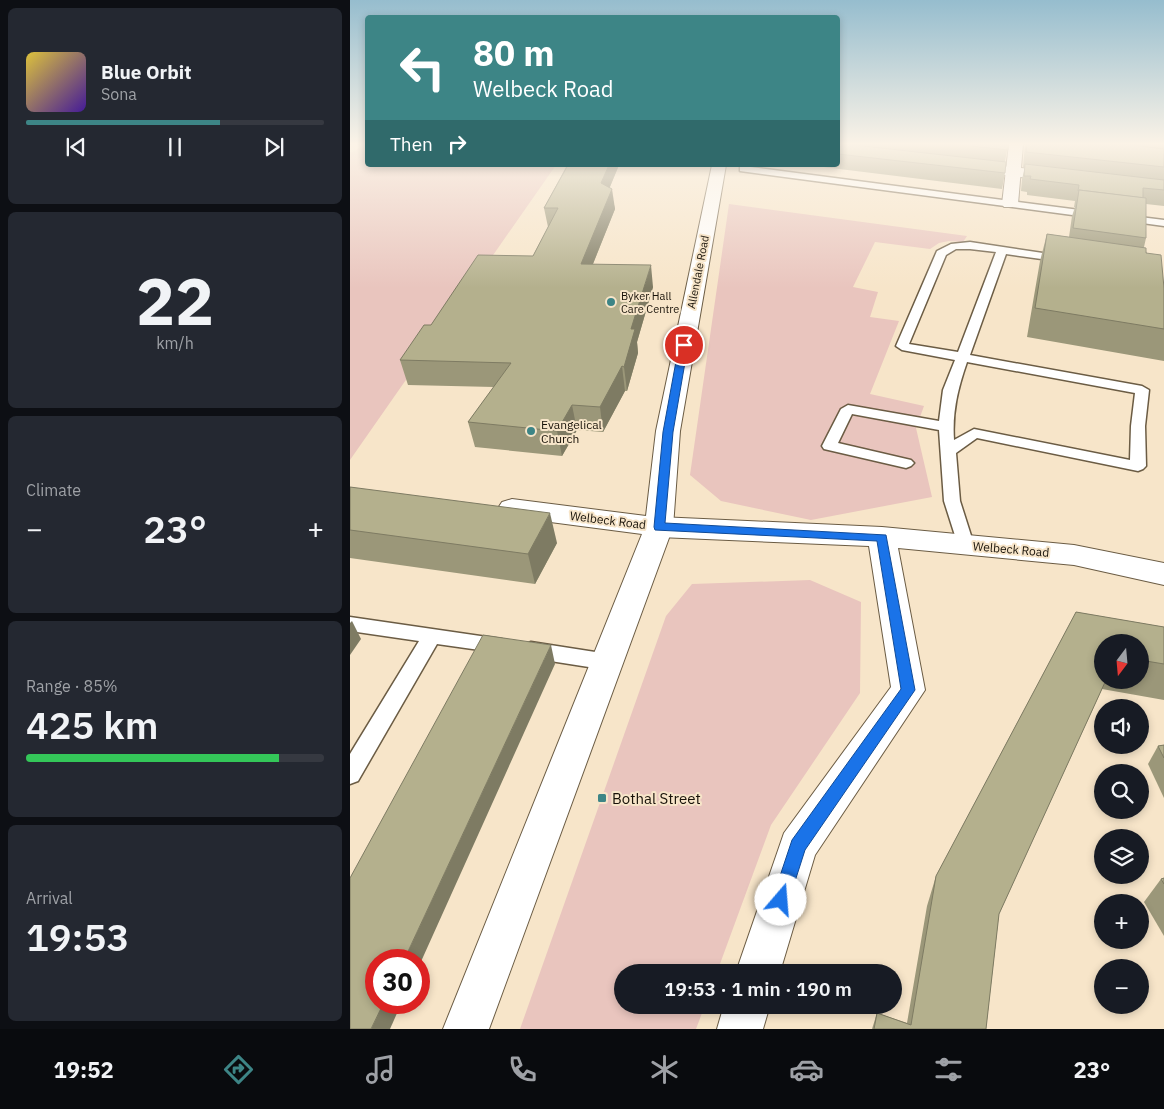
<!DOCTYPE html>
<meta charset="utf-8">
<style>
body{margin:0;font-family:"IBM Plex Sans",sans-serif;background:#242831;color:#f1f3f6;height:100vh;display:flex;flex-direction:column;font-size:19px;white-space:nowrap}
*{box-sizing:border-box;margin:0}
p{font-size:16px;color:#9ea1a6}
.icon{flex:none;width:28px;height:28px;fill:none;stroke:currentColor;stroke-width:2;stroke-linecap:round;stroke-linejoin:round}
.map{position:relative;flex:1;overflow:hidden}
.sheet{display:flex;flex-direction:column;gap:8px;padding:8px;background:#0d0f14;width:350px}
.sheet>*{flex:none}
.banner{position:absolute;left:15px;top:15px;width:475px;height:152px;border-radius:5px;box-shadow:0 2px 8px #0003;background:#3d8586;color:#fff;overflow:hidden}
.needle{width:32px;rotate:196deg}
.buttons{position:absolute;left:744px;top:634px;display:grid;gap:10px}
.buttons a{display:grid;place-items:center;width:55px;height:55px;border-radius:50%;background:#171b24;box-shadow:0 2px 8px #0003;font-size:25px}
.speed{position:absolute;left:15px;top:949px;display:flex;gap:10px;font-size:25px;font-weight:700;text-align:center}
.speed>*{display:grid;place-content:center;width:65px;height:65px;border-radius:50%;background:#171b24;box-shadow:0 2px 8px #0003;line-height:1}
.speed .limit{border:8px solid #d22;background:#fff;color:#111}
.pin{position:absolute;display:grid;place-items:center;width:42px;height:42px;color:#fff;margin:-21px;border:2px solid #fff;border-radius:50%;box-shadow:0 1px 5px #0007}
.me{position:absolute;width:55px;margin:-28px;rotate:18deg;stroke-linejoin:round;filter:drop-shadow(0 0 4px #0008)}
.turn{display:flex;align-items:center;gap:18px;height:105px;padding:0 25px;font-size:22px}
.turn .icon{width:65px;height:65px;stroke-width:2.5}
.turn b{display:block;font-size:35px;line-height:42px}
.then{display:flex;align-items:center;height:48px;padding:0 25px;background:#0003;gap:10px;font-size:19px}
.big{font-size:38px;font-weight:600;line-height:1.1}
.sheet .widget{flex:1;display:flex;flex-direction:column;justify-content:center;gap:8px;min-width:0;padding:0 18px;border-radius:8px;background:#242831}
.sheet .dial{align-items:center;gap:0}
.dial b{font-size:65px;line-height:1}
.song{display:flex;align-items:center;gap:15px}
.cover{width:60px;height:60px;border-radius:8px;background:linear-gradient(135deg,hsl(50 70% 55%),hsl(260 70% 35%))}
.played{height:5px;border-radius:2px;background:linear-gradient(90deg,#3d8586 65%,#363941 65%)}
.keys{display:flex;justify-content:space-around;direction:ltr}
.heat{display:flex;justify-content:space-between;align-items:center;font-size:28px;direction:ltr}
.charge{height:8px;border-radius:4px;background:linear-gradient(90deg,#34c759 85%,#363941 0)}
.trip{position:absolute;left:264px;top:964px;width:288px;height:50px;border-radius:25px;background:#171b24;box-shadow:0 2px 8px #0003;font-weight:600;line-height:50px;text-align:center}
.tabs{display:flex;height:80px;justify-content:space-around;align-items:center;background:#090b0e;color:#9ea1a6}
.tabs .icon{width:35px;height:35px}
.tabs .selected{color:#3d8586}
.tabs b{font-size:22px;color:#f1f3f6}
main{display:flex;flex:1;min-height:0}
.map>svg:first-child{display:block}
.green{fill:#e9c5be}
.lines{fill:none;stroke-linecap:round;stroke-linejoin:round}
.lane-casing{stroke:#6b5c44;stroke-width:3}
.street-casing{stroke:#6b5c44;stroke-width:2}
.secondary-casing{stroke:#6b5c44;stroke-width:2}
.lane{fill:#fff;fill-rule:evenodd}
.street{fill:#fff;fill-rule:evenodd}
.secondary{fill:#fff;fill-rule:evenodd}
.wall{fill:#9b9779;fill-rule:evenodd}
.shaded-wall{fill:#7e7b63}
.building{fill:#b4b08d;stroke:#7e7b63}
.route{fill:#1a73e8;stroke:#114b97}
.poi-dot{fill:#3d8586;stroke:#f7e5c9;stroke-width:2}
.labels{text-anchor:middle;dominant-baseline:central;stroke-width:4;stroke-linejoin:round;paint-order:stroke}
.far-street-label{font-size:11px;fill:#181209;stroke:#f7e5c9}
.far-poi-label{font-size:11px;fill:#181209;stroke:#f7e5c9;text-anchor:start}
.poi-label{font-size:12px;fill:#181209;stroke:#f7e5c9;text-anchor:start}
.street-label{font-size:12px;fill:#181209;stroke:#f7e5c9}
.near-poi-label{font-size:15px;fill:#181209;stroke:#f7e5c9;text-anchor:start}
</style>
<main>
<section class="sheet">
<div class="widget">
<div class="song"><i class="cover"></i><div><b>Blue Orbit</b><p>Sona</p></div></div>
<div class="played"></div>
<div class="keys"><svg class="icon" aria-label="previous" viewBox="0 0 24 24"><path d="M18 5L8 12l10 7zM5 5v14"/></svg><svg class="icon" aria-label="pause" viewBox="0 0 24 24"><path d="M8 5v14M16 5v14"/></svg><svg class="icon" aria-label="next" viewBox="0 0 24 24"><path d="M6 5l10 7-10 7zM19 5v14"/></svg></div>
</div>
<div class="widget dial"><b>22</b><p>km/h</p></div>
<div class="widget"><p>Climate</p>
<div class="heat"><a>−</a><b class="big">23°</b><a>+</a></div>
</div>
<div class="widget"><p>Range · 85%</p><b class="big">425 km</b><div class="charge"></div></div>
<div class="widget"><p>Arrival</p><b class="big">19:53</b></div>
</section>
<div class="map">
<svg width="814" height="1029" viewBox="0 0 814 1029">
<rect width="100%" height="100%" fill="#f7e5c9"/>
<g class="green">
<path d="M14,144H17L18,165H206L0,460V152H3Z"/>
<path d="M379,204L617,236L613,242L599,241L589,243L580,249L525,242L503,287L528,292L520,317L549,321L520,394L574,406L566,428L582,497L461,520L371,501L340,475Z"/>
<path d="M460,580L511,602L510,693L421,825L367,972H272V1005H355L346,1029H170L316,616L342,584Z"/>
</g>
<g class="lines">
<g class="lane-casing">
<g id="lane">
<path d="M393,166L745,212L750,215L745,218L390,171V167Z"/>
<path d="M774,215L814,220V226L770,220V216Z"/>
<path d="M620,242L713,256L718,259L713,262L656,254L620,355L792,386L799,390L795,426L796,466L793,469L788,471L627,438L606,453L610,501L624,545L622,549L616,551L610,549L608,545L594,501L589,430L502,414L488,443L561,460L564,463L561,466L556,468L474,449L472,446L491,409L498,405L589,421L593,390L605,360L552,350L546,346L587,251L601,244ZM606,249H620L646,252L608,352L559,344L596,255ZM617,362L785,393L781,426L780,460L624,429L604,440C602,412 608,388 617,362Z"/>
<path d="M0,617L151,639L158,641L161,646L158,651L151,653L87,644L8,781L0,784V754L69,641L0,631Z"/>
<path d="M181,642L258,654L265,657L268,662L265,667L258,670L181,658L174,655L171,650L174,645Z"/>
</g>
</g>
<g class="street-casing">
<g id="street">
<path d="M659,144H673L668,204L666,207H654L652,204Z"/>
<path d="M309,517L532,527L724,545L814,563V585L724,565L548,548L575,690L465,855L430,972H386L434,833L541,687L519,546L309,537L299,534L295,527L299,520Z"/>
<path d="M374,1005H420L413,1029H367Z"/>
</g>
</g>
<g class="secondary-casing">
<g id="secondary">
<path d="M619,163L711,172L716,174L719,177L716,180L711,182L614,170L612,167L614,164Z"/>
<path d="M362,165H376L330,431L323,527L139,1029H93L292,534L162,517L152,514L148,508L152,502L162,499L296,516L306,431Z"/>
</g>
</g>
<use href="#lane" class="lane"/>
<use href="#street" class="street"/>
<use href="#secondary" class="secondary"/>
</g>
<g class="wall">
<path d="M488,144H658L655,162V173L652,189L457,165H488Z"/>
<path d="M675,144H814V206L796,204V238L794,247L814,288V361L677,337L690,261L697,234L719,237L722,216L725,207H724L725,201L677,195V192L671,191L672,179L675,167H673Z"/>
<path d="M213,165H269L260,187L265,209L243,264L303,287L287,342L288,353L277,391H275L253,432L227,430L212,456L125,447L118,422L144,387L58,385L50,360L81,325L183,256L198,227L194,208L217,165Z"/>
<path d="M0,487L207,543L185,584L0,558Z"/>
<path d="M726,612L814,627V700L752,689L649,914L636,1029H522L527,1013L557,1023L577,906L586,876ZM752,642H790V680H752Z"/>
<path d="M814,745V798L798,764L808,746Z"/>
<path d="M814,878V936L794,902L811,879Z"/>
</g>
<g class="shaded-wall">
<path d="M259,165H269L253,203L251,183Z"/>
<path d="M262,189L265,209L234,286L231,264Z"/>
<path d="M301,265L303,287L287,342L288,353L277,391L274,367L281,329Z"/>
<path d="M272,366L275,391L253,432L250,407Z"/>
<path d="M222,405L227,430L212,456L207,431Z"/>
<path d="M200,513L207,543L185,584L178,554Z"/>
<path d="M2,621L11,639L0,655V623Z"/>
<path d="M201,645L205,664L69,966V960H54Z"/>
<path d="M34,1002H52L40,1029H21Z"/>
</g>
<g class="building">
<path d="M488,144H495L656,162L655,173L488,154Z"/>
<path d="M603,144H658V150Z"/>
<path d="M677,144H773L814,149V167L676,152Z"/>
<path d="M675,164L814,180V190L793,188V198L729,190V191H728L729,185L680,179L681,176H674Z"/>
<path d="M218,165H259L251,183L262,189L231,264L301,265L281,329H285L274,367L272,366L250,407L222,405L207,431L118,422L161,363L50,360L74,325H81L128,255L183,256L208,208H194Z"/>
<path d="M729,190L796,198V238L723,228Z"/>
<path d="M697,234L796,248V253L811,255L814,288V329L685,308Z"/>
<path d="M0,487L200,513L178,554L0,530Z"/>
<path d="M726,612L814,627V664L790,660V642H752V680H756L649,914L636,1029H524L527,1013L561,1025L586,876Z"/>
<path d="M133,635L201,645L54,960H26V1002H34L21,1029H0V878Z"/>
<path d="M814,745V758L808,746Z"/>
<path d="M814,878V884L811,879Z"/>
</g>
<linearGradient id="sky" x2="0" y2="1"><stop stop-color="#96bdce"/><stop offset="0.5" stop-color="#fbf3e7"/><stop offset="1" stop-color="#fbf3e7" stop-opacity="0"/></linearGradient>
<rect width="814" height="288" fill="url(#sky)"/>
<path class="route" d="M334,342L338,345L323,432L315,523L536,535L565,690L455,850L439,900L437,906L431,909L425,906L422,900L442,840L551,689L527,541L305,530L304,527L313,432L329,345Z"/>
<g class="poi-dot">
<circle cx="261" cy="302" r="5"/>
<circle cx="181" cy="431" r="5"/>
<rect x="247" y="793" width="10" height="10" rx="2.5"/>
</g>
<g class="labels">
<g class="far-street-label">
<text transform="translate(348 272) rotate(-79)">Allendale Road</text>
</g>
<g class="far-poi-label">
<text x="271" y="296">Byker Hall<tspan x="271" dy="13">Care Centre</tspan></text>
</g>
<g class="poi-label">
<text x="191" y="424">Evangelical<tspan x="191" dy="14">Church</tspan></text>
</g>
<g class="street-label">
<text transform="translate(258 520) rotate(7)">Welbeck Road</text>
<text transform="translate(661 549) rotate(5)">Welbeck Road</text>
</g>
<g class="near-poi-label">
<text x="262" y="798">Bothal Street</text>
</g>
</g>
</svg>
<div class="buttons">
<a><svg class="needle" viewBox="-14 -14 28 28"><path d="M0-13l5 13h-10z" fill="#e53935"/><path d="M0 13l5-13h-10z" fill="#9ea1a6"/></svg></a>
<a><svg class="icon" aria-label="sound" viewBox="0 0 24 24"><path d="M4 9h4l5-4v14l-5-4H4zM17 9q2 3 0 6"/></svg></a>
<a><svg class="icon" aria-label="search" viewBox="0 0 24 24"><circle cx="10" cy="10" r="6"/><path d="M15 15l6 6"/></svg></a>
<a><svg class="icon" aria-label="layers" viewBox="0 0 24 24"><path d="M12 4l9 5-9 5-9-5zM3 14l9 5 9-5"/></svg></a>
<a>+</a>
<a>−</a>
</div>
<div class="speed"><div class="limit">30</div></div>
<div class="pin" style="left:334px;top:345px;background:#d93025"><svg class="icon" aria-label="arrive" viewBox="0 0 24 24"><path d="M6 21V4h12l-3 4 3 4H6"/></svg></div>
<svg class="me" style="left:431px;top:900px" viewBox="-20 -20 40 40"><circle r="19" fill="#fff"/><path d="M0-13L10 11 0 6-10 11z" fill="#1a73e8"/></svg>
<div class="trip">19:53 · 1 min · 190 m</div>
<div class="banner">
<div class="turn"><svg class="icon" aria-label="left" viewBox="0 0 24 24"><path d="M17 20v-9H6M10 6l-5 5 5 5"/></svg><div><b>80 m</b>Welbeck Road</div></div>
<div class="then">Then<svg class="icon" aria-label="right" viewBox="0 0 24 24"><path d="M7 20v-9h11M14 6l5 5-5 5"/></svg></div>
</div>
</div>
</main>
<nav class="tabs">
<b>19:52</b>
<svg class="icon selected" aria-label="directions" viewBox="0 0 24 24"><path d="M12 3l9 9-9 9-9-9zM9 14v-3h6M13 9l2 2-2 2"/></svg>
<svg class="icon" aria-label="music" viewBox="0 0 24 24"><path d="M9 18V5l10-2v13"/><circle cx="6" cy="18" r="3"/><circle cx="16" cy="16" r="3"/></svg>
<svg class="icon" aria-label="phone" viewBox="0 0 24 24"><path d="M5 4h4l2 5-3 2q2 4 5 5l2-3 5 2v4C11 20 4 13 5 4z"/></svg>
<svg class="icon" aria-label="climate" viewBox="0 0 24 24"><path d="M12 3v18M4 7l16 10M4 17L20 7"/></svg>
<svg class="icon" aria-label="car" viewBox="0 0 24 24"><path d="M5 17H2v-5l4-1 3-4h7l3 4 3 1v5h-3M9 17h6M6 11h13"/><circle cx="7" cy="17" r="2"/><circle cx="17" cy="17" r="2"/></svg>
<svg class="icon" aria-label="filters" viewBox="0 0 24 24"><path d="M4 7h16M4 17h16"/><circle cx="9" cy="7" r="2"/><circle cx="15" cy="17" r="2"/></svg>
<b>23°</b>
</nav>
